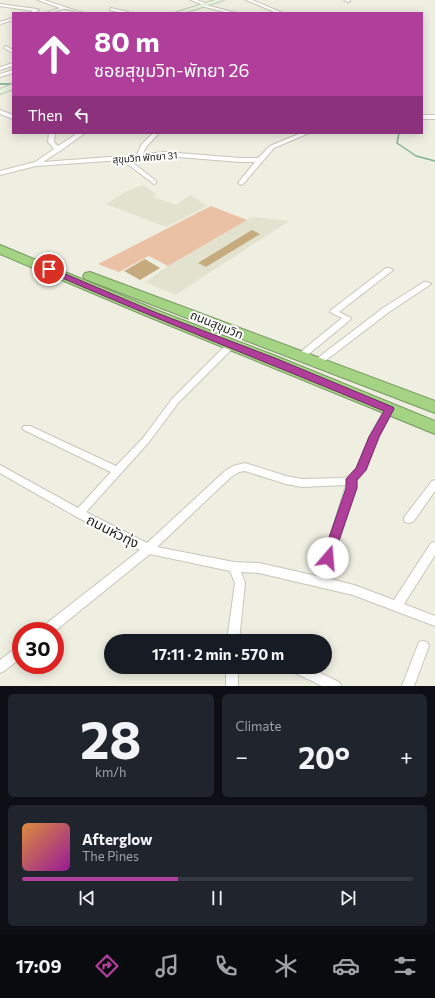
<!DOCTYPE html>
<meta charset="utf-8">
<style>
body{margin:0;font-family:Commissioner,"Noto Sans Thai",sans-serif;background:#20242c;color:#f1f3f6;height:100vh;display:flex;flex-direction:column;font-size:15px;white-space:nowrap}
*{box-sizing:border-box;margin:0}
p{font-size:13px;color:#9ea1a6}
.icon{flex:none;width:22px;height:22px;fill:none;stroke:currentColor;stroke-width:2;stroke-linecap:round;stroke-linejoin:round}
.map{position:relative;height:686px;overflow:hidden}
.panel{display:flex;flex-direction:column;gap:8px;padding:8px;background:#0d0f14;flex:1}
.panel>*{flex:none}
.top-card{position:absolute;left:12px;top:12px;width:411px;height:122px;border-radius:0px;box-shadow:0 2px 10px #0003;background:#b03f9b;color:#fff;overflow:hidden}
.speed{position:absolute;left:12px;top:622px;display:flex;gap:8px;font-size:20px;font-weight:700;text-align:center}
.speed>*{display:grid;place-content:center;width:52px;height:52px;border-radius:50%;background:#171b24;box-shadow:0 2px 10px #0003;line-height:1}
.speed .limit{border:6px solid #d22;background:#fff;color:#111}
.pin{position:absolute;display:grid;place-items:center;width:34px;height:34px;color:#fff;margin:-17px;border:2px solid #fff;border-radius:50%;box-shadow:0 1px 4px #0007}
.me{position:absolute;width:44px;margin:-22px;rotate:18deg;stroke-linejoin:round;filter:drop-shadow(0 0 3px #0008)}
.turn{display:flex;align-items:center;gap:14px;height:84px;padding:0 16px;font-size:18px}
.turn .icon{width:52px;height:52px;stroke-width:2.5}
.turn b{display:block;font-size:28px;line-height:34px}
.then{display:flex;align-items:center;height:38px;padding:0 16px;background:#0003;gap:8px;font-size:15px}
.big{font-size:30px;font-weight:700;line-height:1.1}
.panel .card{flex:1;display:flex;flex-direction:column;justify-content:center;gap:6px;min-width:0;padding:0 14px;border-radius:6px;background:#20242c}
.panel .dial{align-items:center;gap:0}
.dial b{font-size:52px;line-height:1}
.song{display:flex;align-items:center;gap:12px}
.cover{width:48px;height:48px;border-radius:6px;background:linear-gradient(135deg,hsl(30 70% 55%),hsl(300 70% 35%))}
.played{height:4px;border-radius:2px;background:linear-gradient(90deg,#b03f9b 40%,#363941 40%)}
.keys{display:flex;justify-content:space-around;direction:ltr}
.heat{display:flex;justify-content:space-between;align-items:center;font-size:22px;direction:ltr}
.panel .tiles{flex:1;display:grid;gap:8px;grid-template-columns:1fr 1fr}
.card:last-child{grid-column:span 2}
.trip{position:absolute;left:104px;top:634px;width:228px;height:40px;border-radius:20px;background:#171b24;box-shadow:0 2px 10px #0003;font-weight:700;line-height:40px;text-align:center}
.dock{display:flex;height:64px;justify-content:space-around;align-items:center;background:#090b0e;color:#9ea1a6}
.dock .icon{width:28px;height:28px}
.dock .current{color:#b03f9b}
.dock b{font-size:18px;color:#f1f3f6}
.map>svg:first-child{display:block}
.built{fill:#e2e2ce}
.green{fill:#ebc1a6}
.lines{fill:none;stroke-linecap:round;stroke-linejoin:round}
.stream-far1{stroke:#80b396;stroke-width:1}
.stream{stroke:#80b396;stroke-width:1.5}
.building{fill:#c6ab7e}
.street-casing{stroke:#c6c6ba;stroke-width:2}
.secondary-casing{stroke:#c6c6ba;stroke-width:2}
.highway-casing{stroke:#769660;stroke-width:2}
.street{fill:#fff;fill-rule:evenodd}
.secondary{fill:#e4f2da;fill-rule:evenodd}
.highway{fill:#a4d483;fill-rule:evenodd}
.route{fill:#b03f9b;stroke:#722965}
.labels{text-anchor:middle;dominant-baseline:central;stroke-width:4;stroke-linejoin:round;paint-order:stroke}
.far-street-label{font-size:10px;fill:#22221e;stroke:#fff}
.street-label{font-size:12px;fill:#22221e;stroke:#fff}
.near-street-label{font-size:14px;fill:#22221e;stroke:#fff}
</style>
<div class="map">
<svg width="435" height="686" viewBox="0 0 435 686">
<rect width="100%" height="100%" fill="#eeeee1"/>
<g class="built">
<path d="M143,185L156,194L153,197L176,205L190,195L208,206L166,227L106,204L127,191Z"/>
<path d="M252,217L289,221L175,295L145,282L168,266Z"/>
</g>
<path class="green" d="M211,206L247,220L168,266L149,256L119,272L98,264Z"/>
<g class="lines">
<path class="stream-far1" d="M0,84H13"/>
<g class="stream">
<path d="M0,84H13"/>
<path d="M399,133L397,143L416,156L435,161"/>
</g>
</g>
<g class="building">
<path d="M252,230L260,234L206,267L198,263Z"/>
<path d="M145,259L160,268L140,280L124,271Z"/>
</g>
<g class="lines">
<g class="street-casing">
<g id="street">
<path d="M38,0H44L83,13C76,13 69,8 63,9C57,10 52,13 46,13L60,8Z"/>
<path d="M191,0H197L205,3L206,5L236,13H229L201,6V4Z"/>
<path d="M246,0H252L283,13H277Z"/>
<path d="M344,0H349L350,1L348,2Z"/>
<path d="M0,4L37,9L39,10L34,13H29L33,11L0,6Z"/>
<path d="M111,8L128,12L129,13H122L110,10Z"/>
<path d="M13,18V20L0,24V22Z"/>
<path d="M6,46L13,50V53L4,48V47Z"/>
<path d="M13,63V66L0,70V67Z"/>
<path d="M13,70V73L0,77V74Z"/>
<path d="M0,110L13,115V119L0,114Z"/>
<rect x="422" y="115" width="13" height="4"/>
<path d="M49,133H55L54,142L58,146L78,133H85L60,151L43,162L137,155L141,145L153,133H159L146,147L143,154L166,152L240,158H258L270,146L301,133H309L274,148L243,184L241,185L238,183L255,162H240L166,156L128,159L156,181V183L154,184L122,160L36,166L0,175V171L35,162L54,149L48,142Z"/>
<path d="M386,268H389L393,270L339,312L351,318L350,320L304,358H298L297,356L298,354L342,318L330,312L331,310Z"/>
<path d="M424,282H427L431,284L389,312L321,364H315L314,362L315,360L383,308Z"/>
<path d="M231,342L234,343L235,345L234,347L178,403L149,442L86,512L147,543L225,471L233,466L245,463L286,476L302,479L344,478L349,476L357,468L369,437L386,407H392L393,409L379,437L366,470L357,480L356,488L328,575L324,577L320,575L319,572L346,485L302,487L286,484L245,471L239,472L231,477L157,547L234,562L259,563L330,579L354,585L394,600L431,543L435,542V555L404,604L435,616V626L353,595L259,573L241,572L245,583L239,641H227L235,583L230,571L150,554L55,631H40L42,627L140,550L75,516L0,473V465L78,508L111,472L24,430L22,428L24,426H30L116,466L143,438L172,399L228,343Z"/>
<path d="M435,480V491L413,522L409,523L405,522L404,519L405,516L432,481Z"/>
<path d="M423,641L427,642L429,646L414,686H402L419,642Z"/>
<path d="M21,646V658L4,671L0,673V660L17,647Z"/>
<rect x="226" y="667" width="12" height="19"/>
<path d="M289,667H308L339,682L341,686H322L291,671Z"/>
</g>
</g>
<g class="secondary-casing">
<g id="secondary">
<path d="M215,0H224L184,13H174Z"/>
<path d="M13,84V89L0,94V89Z"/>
</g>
</g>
<g class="highway-casing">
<g id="highway">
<path d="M0,245L159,311L276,356L435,421V434L149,317L0,254Z"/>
<path d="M90,272L435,401V413L85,279L83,276L85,273Z"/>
</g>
</g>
<use href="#street" class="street"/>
<use href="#secondary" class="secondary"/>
<use href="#highway" class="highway"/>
</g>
<path class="route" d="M49,267L157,313L275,358L393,407L394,409L379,437L366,470L357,480V488L332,561L328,563L324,561L322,558L346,488V479L356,468L369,437L384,411C271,364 158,320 46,271V268Z"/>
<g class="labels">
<g class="far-street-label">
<text transform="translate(145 157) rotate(-4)">สุขุมวิท พัทยา 31</text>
</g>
<g class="street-label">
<text transform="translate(217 324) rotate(22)">ถนนสุขุมวิท</text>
</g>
<g class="near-street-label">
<text transform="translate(113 531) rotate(27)">ถนนหัวทุ่ง</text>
</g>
</g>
</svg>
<div class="speed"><div class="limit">30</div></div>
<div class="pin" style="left:49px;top:269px;background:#d93025"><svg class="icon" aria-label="arrive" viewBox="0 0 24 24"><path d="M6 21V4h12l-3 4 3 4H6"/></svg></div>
<svg class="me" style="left:328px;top:558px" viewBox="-20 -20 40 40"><circle r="19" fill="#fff"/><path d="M0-13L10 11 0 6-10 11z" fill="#b03f9b"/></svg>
<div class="trip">17:11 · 2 min · 570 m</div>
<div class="top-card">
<div class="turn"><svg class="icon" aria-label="ahead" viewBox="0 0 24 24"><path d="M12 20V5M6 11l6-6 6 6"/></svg><div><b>80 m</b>ซอยสุขุมวิท-พัทยา 26</div></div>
<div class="then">Then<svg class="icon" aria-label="left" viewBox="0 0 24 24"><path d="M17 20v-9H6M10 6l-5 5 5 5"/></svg></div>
</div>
</div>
<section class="panel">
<div class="tiles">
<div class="card dial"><b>28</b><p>km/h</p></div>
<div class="card"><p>Climate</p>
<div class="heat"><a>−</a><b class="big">20°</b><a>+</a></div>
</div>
<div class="card">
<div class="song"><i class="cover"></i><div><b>Afterglow</b><p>The Pines</p></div></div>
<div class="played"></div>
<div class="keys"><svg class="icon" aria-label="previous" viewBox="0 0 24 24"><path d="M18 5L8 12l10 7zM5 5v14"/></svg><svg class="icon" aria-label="pause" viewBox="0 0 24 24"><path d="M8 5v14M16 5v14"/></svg><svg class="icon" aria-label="next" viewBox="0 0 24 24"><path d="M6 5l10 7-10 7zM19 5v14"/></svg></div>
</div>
</div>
</section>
<nav class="dock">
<b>17:09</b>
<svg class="icon current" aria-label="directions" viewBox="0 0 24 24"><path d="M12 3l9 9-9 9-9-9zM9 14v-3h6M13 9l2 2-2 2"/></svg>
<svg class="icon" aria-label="music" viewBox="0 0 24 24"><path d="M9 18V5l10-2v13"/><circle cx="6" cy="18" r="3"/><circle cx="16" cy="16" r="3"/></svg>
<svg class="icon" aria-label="phone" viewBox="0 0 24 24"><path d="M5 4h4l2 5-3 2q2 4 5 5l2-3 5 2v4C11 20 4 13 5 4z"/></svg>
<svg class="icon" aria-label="climate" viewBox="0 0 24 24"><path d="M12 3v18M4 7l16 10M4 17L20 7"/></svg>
<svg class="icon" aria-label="car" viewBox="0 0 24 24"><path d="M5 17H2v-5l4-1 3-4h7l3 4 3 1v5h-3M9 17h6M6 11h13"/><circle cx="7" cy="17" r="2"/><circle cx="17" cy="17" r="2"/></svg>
<svg class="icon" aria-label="filters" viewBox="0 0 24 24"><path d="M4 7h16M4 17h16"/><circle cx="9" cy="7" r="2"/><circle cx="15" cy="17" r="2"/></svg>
</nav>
